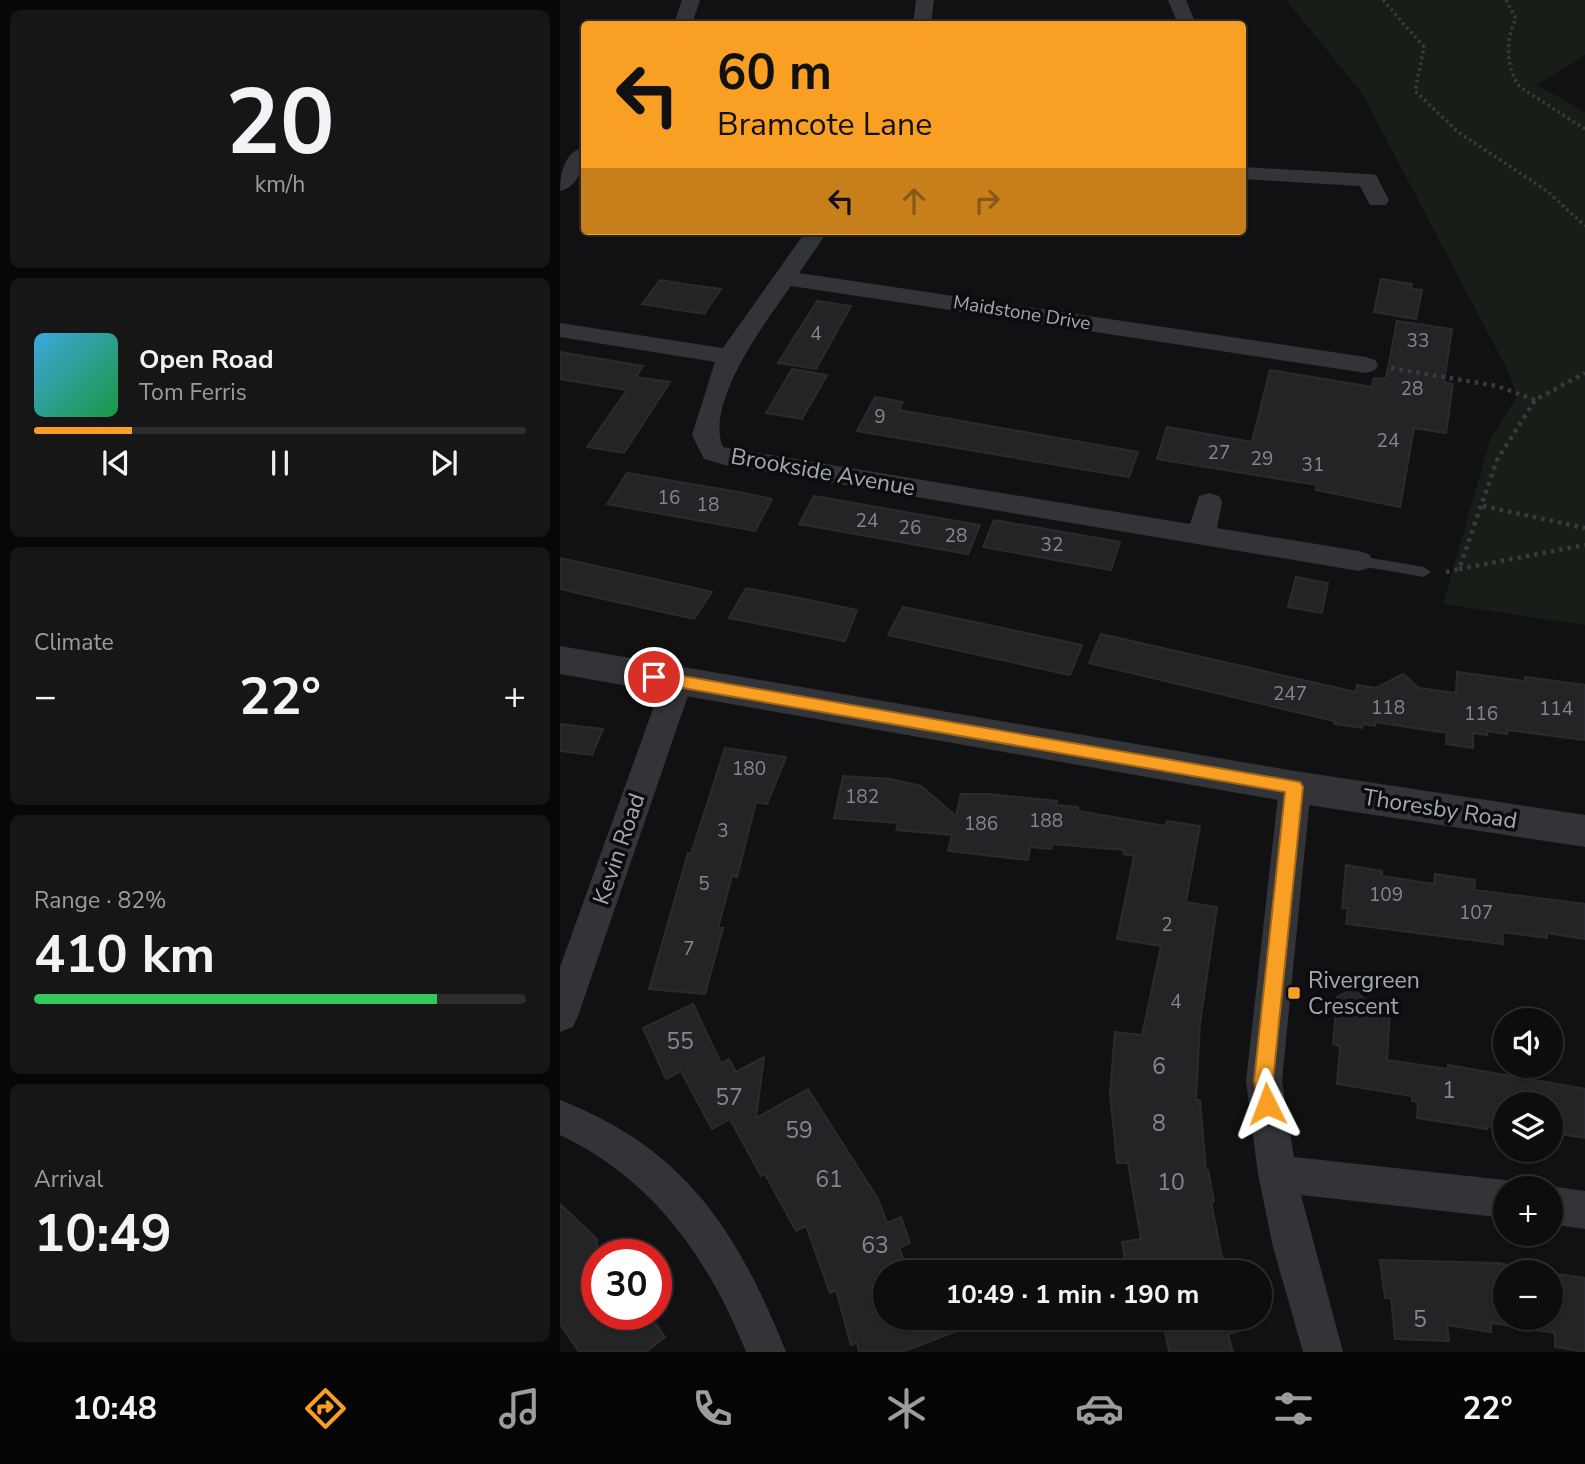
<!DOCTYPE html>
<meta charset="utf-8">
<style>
body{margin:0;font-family:"Nunito Sans",sans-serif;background:#161617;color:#f1f3f6;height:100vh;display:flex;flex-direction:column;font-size:26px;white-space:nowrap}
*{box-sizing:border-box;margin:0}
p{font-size:23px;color:#9a9c9e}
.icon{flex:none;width:38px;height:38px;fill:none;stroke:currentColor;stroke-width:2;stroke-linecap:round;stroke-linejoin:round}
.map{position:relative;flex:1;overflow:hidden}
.side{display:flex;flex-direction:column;gap:10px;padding:10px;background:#070708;width:560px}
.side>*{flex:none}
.banner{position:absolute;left:21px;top:21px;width:665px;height:214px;border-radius:7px;box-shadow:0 2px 5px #0004,0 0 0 2px #2d2d2e;background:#f99f23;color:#111;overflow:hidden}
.controls{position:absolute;left:933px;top:1008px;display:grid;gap:14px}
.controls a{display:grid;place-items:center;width:70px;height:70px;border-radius:50%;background:#0d0d0e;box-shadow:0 2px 5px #0004,0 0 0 2px #2d2d2e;font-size:35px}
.speed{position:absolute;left:21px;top:1239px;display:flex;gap:14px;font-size:35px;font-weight:700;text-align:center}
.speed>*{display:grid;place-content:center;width:91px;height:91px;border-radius:50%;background:#0d0d0e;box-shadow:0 2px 5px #0004,0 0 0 2px #2d2d2e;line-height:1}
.speed .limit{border:10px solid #d22;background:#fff;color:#111}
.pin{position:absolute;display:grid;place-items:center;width:60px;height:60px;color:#fff;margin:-30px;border:4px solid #fff;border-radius:50%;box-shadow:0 2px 7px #0007}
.me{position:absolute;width:77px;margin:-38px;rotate:357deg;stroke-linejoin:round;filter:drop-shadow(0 0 5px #0008)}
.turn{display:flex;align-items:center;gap:24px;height:147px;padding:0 21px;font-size:32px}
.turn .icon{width:91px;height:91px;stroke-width:2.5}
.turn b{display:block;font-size:49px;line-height:60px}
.lanes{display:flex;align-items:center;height:66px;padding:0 21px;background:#0003;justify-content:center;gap:35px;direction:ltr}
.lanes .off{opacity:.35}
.big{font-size:52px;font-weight:700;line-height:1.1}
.side .card{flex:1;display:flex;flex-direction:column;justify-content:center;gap:10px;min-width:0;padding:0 24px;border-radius:10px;background:#161617}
.side .dial{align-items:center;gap:0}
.dial b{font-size:91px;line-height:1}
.song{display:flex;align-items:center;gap:21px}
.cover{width:84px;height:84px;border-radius:10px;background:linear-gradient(135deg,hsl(200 70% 55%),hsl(140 70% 35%))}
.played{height:7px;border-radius:4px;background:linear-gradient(90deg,#f99f23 20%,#2d2d2e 20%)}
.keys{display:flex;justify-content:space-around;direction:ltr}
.heat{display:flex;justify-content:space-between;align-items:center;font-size:38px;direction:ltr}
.charge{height:10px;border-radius:5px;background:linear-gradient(90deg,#34c759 82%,#2d2d2e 0)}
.trip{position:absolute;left:313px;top:1260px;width:399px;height:70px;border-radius:35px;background:#0d0d0e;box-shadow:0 2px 5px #0004,0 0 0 2px #2d2d2e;font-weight:700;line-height:70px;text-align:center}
.tab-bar{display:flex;height:112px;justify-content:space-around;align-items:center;background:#050506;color:#9a9c9e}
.tab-bar .icon{width:49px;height:49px}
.tab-bar .selected{color:#f99f23}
.tab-bar b{font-size:32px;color:#f1f3f6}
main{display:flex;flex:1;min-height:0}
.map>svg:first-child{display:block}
.green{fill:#171e18}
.building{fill:#242427;stroke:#2b2b2f;stroke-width:2}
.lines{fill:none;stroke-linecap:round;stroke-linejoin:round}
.path-far1{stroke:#383b3f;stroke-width:3.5;stroke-dasharray:2.5 3.5;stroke-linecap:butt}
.path{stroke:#383b3f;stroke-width:4.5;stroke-dasharray:3.5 5;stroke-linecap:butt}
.service{fill:#323438;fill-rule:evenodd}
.minor{fill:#323438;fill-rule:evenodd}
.tertiary{fill:#323438;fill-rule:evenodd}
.route{fill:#f99f23;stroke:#a26717;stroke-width:2}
.poi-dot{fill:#f99f23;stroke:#0c0c0e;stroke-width:2.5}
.labels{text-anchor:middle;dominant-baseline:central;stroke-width:7;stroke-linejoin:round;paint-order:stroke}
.far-street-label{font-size:19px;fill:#a2a9b4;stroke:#0c0c0e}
.number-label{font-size:19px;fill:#828790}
.street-label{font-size:23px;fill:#a2a9b4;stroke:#0c0c0e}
.poi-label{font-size:23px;fill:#a2a9b4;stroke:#0c0c0e;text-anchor:start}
.near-number-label{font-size:23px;fill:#828790}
</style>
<main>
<section class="side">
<div class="card dial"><b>20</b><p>km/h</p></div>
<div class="card">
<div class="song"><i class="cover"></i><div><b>Open Road</b><p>Tom Ferris</p></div></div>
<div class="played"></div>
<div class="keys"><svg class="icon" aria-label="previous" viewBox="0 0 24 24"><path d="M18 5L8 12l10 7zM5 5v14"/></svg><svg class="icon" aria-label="pause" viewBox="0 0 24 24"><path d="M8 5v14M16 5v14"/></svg><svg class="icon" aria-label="next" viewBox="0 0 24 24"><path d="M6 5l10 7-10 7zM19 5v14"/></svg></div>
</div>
<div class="card"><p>Climate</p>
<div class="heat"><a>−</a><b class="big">22°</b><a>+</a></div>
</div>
<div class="card"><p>Range · 82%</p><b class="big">410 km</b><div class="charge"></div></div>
<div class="card"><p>Arrival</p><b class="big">10:49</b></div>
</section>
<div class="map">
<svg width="1025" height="1352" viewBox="0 0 1025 1352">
<rect width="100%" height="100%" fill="#111113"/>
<path class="green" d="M726,0H1025V55L977,85L1025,112V625L883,604L930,440L957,396L948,371L802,93Z"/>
<g class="building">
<path d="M821,279L852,284L851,289L862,290L856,319L814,312Z"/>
<path d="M100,280L124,284L161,289L144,314L82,304Z"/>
<path d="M257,301L291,306L256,369L218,363Z"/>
<path d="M837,321L892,329L884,382L893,384L886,433L854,428L840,507L756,490L757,485L597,459L607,427L692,442L710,370L812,387L814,378L826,379Z"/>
<path d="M0,352L83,366L76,377L110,382L64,453L27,447L67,390L0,379Z"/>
<path d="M232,369L267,375L242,419L206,413Z"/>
<path d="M315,397L343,402L339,410L578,452L569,477L297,431Z"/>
<path d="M67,473L184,493L212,499L195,531L47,504Z"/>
<path d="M254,496L339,511L420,525L408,554L239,524Z"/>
<path d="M434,520L515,534L560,542L551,570L423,547Z"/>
<path d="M0,558L117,584L152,592L134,619L48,600L0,589Z"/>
<path d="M736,577L768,583L762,613L728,607Z"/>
<path d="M186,588L239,598L297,610L285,641L169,618Z"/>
<path d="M343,607L391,617L522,645L510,675L328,635Z"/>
<path d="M541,634L796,692L797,685L816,688L843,674L859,688L896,693L897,672L965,681V677L1025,685V740L947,730V734L927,731V735L913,733V748L886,744L887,733L815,722V726L803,724L802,728L774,724V721L529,663Z"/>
<path d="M0,724L43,729L32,755L0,751Z"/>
<path d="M165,748L226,757L207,804L196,802L177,877L172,876L158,928H163L145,994L89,989L128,853L131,854Z"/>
<path d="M283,776L330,779L361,786L396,816L401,794H428L497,801L496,805L518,807V811L605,826L607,821L640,826L626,902L657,907L640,1023L636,1100H640L646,1170H648L654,1201L651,1202L665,1272H594L593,1264L566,1268L562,1242L581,1239L568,1163H557L550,1093L555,1032L582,1035L601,946L557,939L574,856L563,854L564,850L492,844L491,849L470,847L468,860L388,851L392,835L336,830L338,823L274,818Z"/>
<path d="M786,865L822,871V876L874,884L875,874L915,880L914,890L1025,904V939L987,933V938L942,932L943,944L786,924L788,908H782Z"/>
<path d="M793,988L814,1009L830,1011L827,1060L888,1069V1065L1025,1089V1138L995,1133V1138H990V1104H945V1129L927,1126V1129L857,1118L858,1102L852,1101V1096L777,1084L780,1046L773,1044L777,997Z"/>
<path d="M133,1004L161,1063L169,1059L176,1072L204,1057L196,1118L248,1089L318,1199L327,1223L341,1217L350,1243L339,1248L344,1260L326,1268V1318H425L426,1320L342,1352H299L297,1343L291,1345L276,1290L270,1293L246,1226L236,1231L205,1174L201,1176L170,1119L152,1129L121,1071L106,1079L83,1028Z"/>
<path d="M0,1204L37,1239V1314H89L105,1337L86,1352H19L0,1324Z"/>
<path d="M820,1260L938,1263L983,1272H945V1318H990V1273L1025,1278V1352L995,1347V1333L931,1323V1332L887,1325L889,1341L835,1339L831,1298H825Z"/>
<path d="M606,1318H674L676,1332L668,1334L673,1352H609L604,1326L607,1325Z"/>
</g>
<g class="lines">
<g class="path-far1">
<path d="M823,0L864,47L855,91L898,132L987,191L1025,226"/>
<path d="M946,0L956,19C945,39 946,69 960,87L1025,129"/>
</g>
<g class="path">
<path d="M831,368L937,386L975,400"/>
<path d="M923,506L1025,528"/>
<path d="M899,569L1025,545"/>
<path d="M886,572L899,569L937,460L975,400L1025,373"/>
</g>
<path class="service" d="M799,556L864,567L871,572L864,577L794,565L792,561L794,557Z"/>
<g class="minor">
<path d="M122,0H140L132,24H114Z"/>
<path d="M356,0H374L371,24H353Z"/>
<path d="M608,0H626L636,24H618Z"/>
<path d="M24,147C25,164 19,187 0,191C0,174 4,152 24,147Z"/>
<path d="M682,167L808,174L816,175L829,200L826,205H810L800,186L682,179Z"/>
<path d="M246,231H268L239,273L806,357L815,360L818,365L815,370L806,373L231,286C206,321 144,404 163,447L630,524L639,496L649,493L659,496L662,502L657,528L799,551L809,554L813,561L809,568L799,571L165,465L144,459L132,435L155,362L0,337V323L163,348Z"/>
<path d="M118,670L129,673L133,681L18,1016L13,1027L0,1032V967L103,681L107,673Z"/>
<path d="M735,774L746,778L751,787L722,1081L734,1157L945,1180L960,1188H945V1218L741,1195L783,1352H743L713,1247L698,1174L686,1081L719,787L724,778Z"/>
<path d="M0,1100C126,1149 178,1232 226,1352H186C149,1259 93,1179 0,1135Z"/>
<path d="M990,1186L1025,1191V1229L990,1224V1188H985Z"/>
</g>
<path class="tertiary" d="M0,646L735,771L1025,815V847L735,803L0,674Z"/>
</g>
<path class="route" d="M94,671L740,782L743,787L713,1081L717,1104L714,1111L707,1114L700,1111L694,1081L725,792L94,683L86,677Z"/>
<rect class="poi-dot" x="727" y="986" width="14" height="14" rx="3.5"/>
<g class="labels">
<g class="far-street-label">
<text transform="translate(462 313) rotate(9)">Maidstone Drive</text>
</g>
<g class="number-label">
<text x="256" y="334">4</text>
<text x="858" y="341">33</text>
<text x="852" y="389">28</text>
<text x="320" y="417">9</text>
<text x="828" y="441">24</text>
<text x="659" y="453">27</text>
<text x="702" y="459">29</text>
<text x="753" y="465">31</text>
<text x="109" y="498">16</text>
<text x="148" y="505">18</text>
<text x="307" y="521">24</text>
<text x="350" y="528">26</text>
<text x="396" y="536">28</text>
<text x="492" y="545">32</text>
<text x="730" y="694">247</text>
<text x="828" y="708">118</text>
<text x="996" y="709">114</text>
<text x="921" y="714">116</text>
<text x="189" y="769">180</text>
<text x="302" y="797">182</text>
<text x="486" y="821">188</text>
<text x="421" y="824">186</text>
<text x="163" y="831">3</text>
<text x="144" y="884">5</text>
<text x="826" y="895">109</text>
<text x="916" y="913">107</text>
<text x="607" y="925">2</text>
<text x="129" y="949">7</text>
<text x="616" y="1002">4</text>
</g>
<g class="street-label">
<text transform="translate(263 472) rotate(10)">Brookside Avenue</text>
<text transform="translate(880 809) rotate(9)">Thoresby Road</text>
<text transform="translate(59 849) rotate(-71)">Kevin Road</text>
</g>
<g class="poi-label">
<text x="748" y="980">Rivergreen<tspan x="748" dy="26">Crescent</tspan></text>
</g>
<g class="near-number-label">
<text x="120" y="1041">55</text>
<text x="599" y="1066">6</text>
<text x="889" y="1090">1</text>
<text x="169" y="1097">57</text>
<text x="599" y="1123">8</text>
<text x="239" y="1130">59</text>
<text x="269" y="1179">61</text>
<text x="611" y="1182">10</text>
<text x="315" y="1245">63</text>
<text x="860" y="1319">5</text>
</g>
</g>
</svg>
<div class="controls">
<a><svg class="icon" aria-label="sound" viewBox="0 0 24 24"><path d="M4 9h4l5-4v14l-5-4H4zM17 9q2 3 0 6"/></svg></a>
<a><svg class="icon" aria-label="layers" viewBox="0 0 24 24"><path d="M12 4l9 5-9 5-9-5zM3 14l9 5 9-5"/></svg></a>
<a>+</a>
<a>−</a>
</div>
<div class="speed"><div class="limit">30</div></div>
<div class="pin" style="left:94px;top:677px;background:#d93025"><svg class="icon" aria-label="arrive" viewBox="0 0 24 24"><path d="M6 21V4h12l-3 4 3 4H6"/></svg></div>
<svg class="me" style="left:707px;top:1104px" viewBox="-20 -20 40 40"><path d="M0-17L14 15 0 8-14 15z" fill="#f99f23" stroke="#fff" stroke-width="4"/></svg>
<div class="trip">10:49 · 1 min · 190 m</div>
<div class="banner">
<div class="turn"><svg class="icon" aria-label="left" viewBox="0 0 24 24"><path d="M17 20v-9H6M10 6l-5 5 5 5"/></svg><div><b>60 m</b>Bramcote Lane</div></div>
<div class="lanes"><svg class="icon" aria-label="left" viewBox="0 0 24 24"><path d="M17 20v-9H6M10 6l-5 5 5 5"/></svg><svg class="icon off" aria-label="ahead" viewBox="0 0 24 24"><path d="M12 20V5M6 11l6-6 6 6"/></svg><svg class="icon off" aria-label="right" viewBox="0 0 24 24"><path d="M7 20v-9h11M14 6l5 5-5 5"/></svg></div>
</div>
</div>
</main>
<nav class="tab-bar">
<b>10:48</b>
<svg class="icon selected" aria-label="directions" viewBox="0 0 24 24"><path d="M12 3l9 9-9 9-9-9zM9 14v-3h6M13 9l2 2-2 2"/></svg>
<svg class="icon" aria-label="music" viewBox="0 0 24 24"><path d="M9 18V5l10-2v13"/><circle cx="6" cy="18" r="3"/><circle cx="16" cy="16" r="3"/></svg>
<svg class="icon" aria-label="phone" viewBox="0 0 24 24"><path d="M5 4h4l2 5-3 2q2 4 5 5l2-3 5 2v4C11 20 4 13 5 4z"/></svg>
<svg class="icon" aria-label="climate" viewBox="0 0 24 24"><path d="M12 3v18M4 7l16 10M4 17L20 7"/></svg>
<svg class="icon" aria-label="car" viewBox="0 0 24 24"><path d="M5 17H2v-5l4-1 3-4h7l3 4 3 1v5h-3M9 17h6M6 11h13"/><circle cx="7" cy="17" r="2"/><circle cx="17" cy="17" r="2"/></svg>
<svg class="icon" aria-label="filters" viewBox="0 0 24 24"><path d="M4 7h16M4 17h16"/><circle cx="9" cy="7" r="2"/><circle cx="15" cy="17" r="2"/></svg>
<b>22°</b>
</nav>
